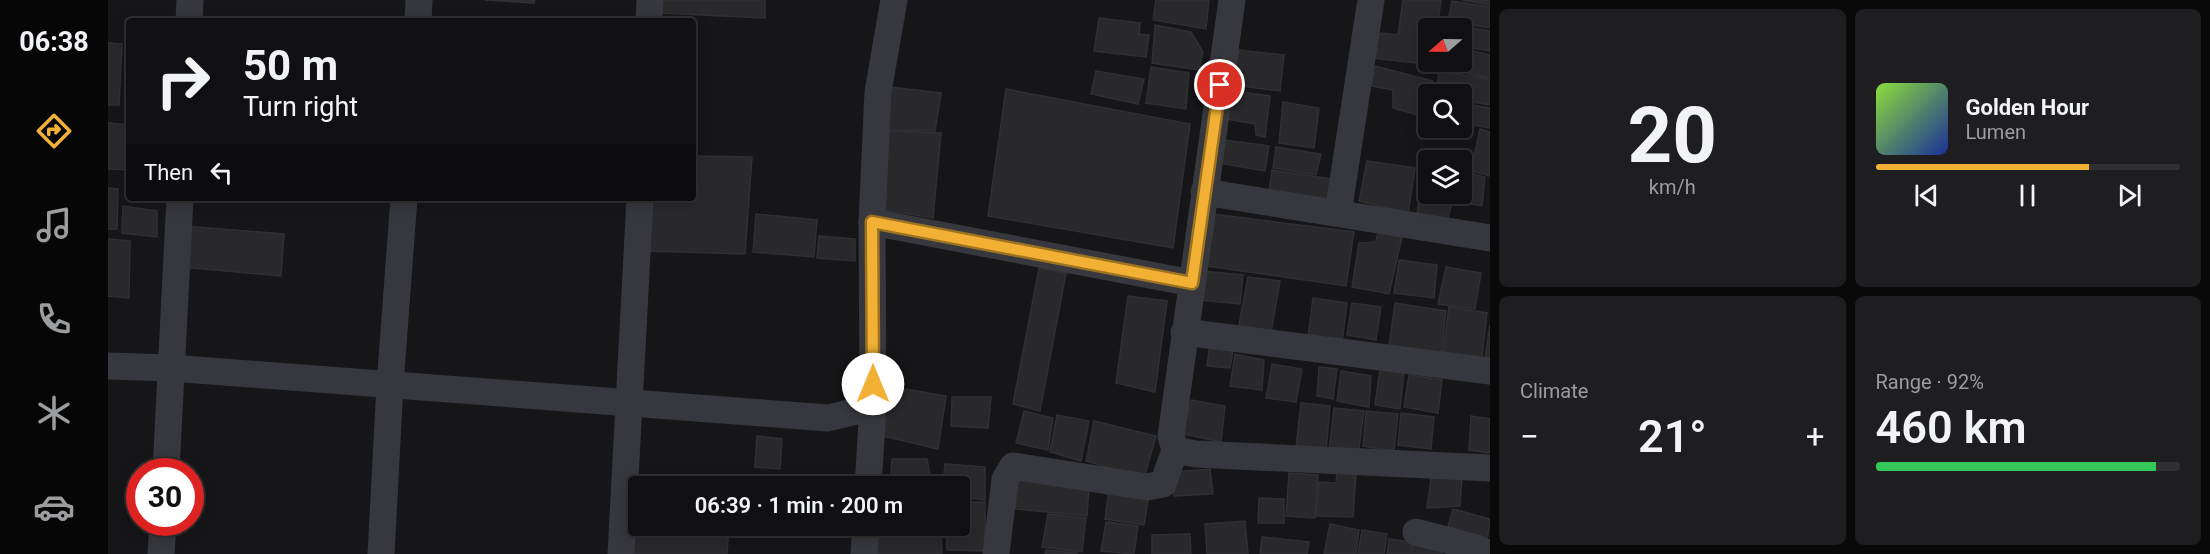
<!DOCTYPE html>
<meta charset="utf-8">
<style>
body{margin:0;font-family:Roboto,sans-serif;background:#1e1e20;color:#f1f3f6;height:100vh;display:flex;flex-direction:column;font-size:22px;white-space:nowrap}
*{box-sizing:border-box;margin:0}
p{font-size:20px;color:#9c9d9f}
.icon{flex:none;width:33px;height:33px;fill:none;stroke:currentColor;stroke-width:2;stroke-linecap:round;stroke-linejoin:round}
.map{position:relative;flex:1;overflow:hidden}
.panel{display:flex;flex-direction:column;gap:9px;padding:9px;background:#09090a;width:720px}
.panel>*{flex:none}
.top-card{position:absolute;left:18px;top:18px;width:570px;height:183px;border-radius:6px;box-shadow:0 3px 15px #0003,0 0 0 2px #303032;background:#101012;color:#f1f3f6;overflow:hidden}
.needle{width:39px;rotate:250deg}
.fabs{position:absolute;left:1310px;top:18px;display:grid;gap:12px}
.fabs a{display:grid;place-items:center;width:54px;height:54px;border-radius:6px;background:#101012;box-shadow:0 3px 15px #0003,0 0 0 2px #303032;font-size:30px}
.speed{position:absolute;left:18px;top:458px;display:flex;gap:12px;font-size:30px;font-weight:700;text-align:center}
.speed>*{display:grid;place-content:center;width:78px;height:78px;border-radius:50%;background:#101012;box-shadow:0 3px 15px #0003,0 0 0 2px #303032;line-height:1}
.speed .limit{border:9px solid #d22;background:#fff;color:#111}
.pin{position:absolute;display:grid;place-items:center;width:51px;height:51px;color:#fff;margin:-26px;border:3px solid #fff;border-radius:50%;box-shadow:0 2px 6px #0007}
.me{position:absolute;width:66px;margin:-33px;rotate:0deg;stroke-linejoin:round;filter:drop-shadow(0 0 4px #0008)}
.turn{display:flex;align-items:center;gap:21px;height:126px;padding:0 18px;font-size:27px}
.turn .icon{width:78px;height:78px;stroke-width:2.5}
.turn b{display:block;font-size:42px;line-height:51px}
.then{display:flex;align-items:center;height:57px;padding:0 18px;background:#0003;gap:12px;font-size:22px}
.big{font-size:45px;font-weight:600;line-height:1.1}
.panel .widget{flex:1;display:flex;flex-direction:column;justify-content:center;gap:9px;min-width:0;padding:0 21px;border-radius:9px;background:#1e1e20}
.panel .dial{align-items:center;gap:0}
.dial b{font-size:78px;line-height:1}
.song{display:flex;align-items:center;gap:18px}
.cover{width:72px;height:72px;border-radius:9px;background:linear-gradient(135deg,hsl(90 70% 55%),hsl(230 70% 35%))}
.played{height:6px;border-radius:3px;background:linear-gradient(90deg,#f2b134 70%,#303032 70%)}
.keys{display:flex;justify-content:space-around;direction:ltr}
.heat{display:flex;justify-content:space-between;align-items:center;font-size:33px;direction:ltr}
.charge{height:9px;border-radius:4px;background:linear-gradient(90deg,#34c759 92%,#303032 0)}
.panel .tiles{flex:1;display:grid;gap:9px;grid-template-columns:repeat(2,1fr)}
.trip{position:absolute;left:520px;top:476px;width:342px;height:60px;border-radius:6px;background:#101012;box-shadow:0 3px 15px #0003,0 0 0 2px #303032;font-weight:600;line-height:60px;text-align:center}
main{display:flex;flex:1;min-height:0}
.menu{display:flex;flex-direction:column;width:108px;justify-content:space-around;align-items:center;background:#060607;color:#9c9d9f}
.menu .icon{width:42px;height:42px}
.menu .on{color:#f2b134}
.menu b{font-size:27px;color:#f1f3f6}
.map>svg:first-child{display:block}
.building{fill:#29292c;stroke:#303034;stroke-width:1.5}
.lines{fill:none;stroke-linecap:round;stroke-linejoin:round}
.street{stroke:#37383d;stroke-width:27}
.route-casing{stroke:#9d7322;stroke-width:15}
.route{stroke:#f2b134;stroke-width:10}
</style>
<main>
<nav class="menu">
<b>06:38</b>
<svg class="icon on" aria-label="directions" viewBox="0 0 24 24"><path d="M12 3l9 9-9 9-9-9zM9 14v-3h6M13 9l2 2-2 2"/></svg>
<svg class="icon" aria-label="music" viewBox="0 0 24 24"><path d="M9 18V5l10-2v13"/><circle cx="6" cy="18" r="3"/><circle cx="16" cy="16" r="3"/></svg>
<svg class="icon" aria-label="phone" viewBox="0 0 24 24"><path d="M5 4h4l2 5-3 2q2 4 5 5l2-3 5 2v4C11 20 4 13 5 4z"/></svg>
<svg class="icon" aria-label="climate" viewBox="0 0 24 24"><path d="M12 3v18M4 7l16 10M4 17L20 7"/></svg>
<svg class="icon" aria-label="car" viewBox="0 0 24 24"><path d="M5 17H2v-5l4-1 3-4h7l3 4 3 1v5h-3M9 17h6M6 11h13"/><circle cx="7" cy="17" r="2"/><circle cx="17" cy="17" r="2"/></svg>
</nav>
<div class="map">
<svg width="1382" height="554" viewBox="0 0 1382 554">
<rect width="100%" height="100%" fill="#161618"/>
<g class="building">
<path d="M377,0H427L426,3Z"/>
<path d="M553,0H657V18L552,13Z"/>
<path d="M1048,0H1101L1098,29L1045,20Z"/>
<path d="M1295,0H1333L1329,28H1320V62H1326L1325,65L1265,58L1272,33L1290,35Z"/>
<path d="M1354,0H1382V5Z"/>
<path d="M1344,1L1382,7V28L1340,21Z"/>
<path d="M991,18L1032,23L1031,34L1041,35L1038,57L986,51Z"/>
<path d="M1341,24L1382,31V51L1353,46V28H1340Z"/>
<path d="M1047,25L1083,32L1095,52L1091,70L1044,63Z"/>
<path d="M0,43L14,44L11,105H0Z"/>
<path d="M1353,48L1382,55V78L1333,69L1334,62H1353Z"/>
<path d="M1131,50L1176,55L1172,91L1127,85Z"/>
<path d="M1267,66L1325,81L1324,94H1320V118L1285,108V90L1263,86Z"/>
<path d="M1043,67L1081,73L1078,109L1038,103Z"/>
<path d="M988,71L1036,79L1030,104L983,94Z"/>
<path d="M1331,72L1382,79V105L1353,100V94H1328Z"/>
<path d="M782,87L833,93L827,131L780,130Z"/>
<path d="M898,89L1082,124L1065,248L880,216Z"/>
<path d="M1121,90L1162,96L1157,137L1148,135L1147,124L1118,119Z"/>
<path d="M1175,102L1211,108L1206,148L1171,143Z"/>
<path d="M1353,103L1382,108V128L1353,123Z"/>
<path d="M0,123L21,125V170L0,169Z"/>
<path d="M1372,129L1382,132V176L1363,171Z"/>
<path d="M777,131L833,133L825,218L771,209Z"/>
<path d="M1109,139L1161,146L1157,171L1105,162Z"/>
<path d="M1168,147L1213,154L1208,175L1165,168Z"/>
<path d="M585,156L644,157L637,254L540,251L543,198H585Z"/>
<path d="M1259,161L1307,168L1300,213L1251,201Z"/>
<path d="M1316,164L1320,165V194H1353V171L1377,177L1374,206L1344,201L1340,219L1309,213Z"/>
<path d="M1164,170L1222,179L1219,202L1161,192Z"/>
<path d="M0,188L10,189L9,229H0Z"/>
<path d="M15,206L49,211V237L14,233Z"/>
<path d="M648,214L709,220L706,257L645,252Z"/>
<path d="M1105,214L1246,232L1238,286L1099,266Z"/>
<path d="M76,226L176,234L173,276L74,267Z"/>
<path d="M1270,232L1294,237L1281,294L1244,287L1251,243L1268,242Z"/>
<path d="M711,236L747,239V261L709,258Z"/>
<path d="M0,239L22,241L21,298L0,296Z"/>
<path d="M1291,260L1329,265L1326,298L1286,293Z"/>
<path d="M1338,267L1373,273L1367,309L1330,304Z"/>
<path d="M931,268L958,273L932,411L905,404Z"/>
<path d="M1095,271L1135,275L1132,304L1092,300Z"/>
<path d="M1140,277L1172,281L1162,338L1130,330Z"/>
<path d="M1020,296L1059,301L1047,392L1008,383Z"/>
<path d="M1205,298L1239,303L1234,342L1200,337Z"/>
<path d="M1244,303L1273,307L1268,340L1239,335Z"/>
<path d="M1287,303L1338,311L1333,355L1281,346Z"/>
<path d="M1341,307L1379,313L1373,366L1334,359Z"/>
<path d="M1382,325V358L1377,357Z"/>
<path d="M1102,342L1126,345L1122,368L1099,366Z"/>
<path d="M1127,354L1156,360L1154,390L1122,386Z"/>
<path d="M1164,364L1194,369L1188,402L1158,398Z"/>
<path d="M1211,367L1229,369L1225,399L1209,396Z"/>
<path d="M1272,369L1296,372L1292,409L1267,405Z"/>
<path d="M1233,371L1263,376L1261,407L1229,401Z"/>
<path d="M1301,375L1334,380L1330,413L1296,407Z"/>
<path d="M786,387L838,396L830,449L775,436Z"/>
<path d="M844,397H883L880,428L843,426Z"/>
<path d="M1083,400L1117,406L1113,442L1075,434Z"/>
<path d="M1193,403L1222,406L1218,451L1188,447Z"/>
<path d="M1226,408L1256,411L1250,455L1221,451Z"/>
<path d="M916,411L945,418L940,450L908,443Z"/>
<path d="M1258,411L1290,414L1286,451L1255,446Z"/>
<path d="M1293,413L1326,417L1323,449L1290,445Z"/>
<path d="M949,415L981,421L973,461L942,452Z"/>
<path d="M1363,416L1382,419V453L1361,450Z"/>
<path d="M986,421L1048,436L1036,478L978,461Z"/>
<path d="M649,436L674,439L672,469L647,467Z"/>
<path d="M784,459H819L822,475L832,477L831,486H782Z"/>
<path d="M837,464L877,467V500L852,497V486H835Z"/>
<path d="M1102,469L1105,494L1066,496V472Z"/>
<path d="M1229,472L1248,474L1245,517L1208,516L1211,482L1228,483Z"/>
<path d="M1324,472L1354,475L1352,506L1319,508Z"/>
<path d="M1181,473L1210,475L1207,518L1178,516Z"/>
<path d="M668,478L723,480V486H668Z"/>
<path d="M911,478L981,488L979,516L907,509Z"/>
<path d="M1001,490L1041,495L1036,525L997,519Z"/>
<path d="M1151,498L1176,499V523H1150Z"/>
<path d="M852,502H877V551L839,550L838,525H852Z"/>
<path d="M1345,509L1382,519L1379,541L1339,530Z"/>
<path d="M520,514H531V525H621L619,554H517Z"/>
<path d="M940,514L978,518L974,552L934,547Z"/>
<path d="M1137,521L1140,554H1099L1097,524Z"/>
<path d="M998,522L1030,526L1026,554L993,551Z"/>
<path d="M1222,524L1251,530L1248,554H1216Z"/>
<path d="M766,525H832L834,554H765Z"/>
<path d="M1254,530L1279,534L1276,554H1250Z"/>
<path d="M1082,534L1083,554H1044V535Z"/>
<path d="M1154,537L1201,542L1199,554H1152Z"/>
<path d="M1281,539L1304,542L1302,554H1279Z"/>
<path d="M1305,545L1334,549V554H1303Z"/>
<path d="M938,550L970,553L937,554Z"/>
</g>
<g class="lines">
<g class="street">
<path d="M1124,0L1063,436L1067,450L1088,454L1382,468"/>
<path d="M81,21L82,0"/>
<path d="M310,21L311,1"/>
<path d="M541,21L542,0"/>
<path d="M1096,192L1382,238"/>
<path d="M1230,213L1263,0"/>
<path d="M764,222L1084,283"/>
<path d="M1076,332L1382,371"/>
<path d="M0,366L63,368L720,418L765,407"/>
<path d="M58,471L72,198"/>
<path d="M760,486L765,407L764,222L770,92L786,0"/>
<path d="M1308,532L1369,548L1380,554"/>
<path d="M53,554L55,522"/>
<path d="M273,554L282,385L296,198"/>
<path d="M513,554L532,198"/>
<path d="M756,554L758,525"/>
<path d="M888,554L897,479L905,466L1039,487L1055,484L1067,450"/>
</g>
</g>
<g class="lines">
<g class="route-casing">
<path id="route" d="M765,384L764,222L1084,283L1112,85"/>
</g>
<use href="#route" class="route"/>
</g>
</svg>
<div class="fabs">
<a><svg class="needle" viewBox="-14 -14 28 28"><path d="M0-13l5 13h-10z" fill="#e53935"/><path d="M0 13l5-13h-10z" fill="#9c9d9f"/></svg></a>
<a><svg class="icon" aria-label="search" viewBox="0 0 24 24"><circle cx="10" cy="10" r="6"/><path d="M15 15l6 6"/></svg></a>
<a><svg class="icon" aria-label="layers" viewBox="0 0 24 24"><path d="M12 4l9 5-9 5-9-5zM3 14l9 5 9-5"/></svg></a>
</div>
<div class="speed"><div class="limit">30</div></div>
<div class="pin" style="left:1112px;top:85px;background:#d93025"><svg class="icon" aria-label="arrive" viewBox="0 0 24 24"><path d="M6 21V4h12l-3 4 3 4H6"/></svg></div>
<svg class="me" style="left:765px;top:384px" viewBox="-20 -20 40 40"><circle r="19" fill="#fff"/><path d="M0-13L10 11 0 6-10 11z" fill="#f2b134"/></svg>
<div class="trip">06:39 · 1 min · 200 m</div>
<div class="top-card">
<div class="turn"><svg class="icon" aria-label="right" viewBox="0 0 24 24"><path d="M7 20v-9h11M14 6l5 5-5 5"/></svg><div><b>50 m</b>Turn right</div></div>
<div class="then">Then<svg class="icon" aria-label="left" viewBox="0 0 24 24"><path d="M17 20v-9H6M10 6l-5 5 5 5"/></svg></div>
</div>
</div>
<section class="panel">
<div class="tiles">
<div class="widget dial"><b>20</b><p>km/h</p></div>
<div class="widget">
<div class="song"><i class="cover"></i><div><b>Golden Hour</b><p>Lumen</p></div></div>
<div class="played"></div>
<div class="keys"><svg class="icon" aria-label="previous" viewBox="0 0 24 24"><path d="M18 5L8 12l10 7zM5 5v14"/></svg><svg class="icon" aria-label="pause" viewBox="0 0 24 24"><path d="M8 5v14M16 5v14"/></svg><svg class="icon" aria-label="next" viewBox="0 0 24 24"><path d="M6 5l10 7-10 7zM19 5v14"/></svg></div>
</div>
<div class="widget"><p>Climate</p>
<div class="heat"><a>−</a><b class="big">21°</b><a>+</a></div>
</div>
<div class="widget"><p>Range · 92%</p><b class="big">460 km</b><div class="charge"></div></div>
</div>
</section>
</main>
